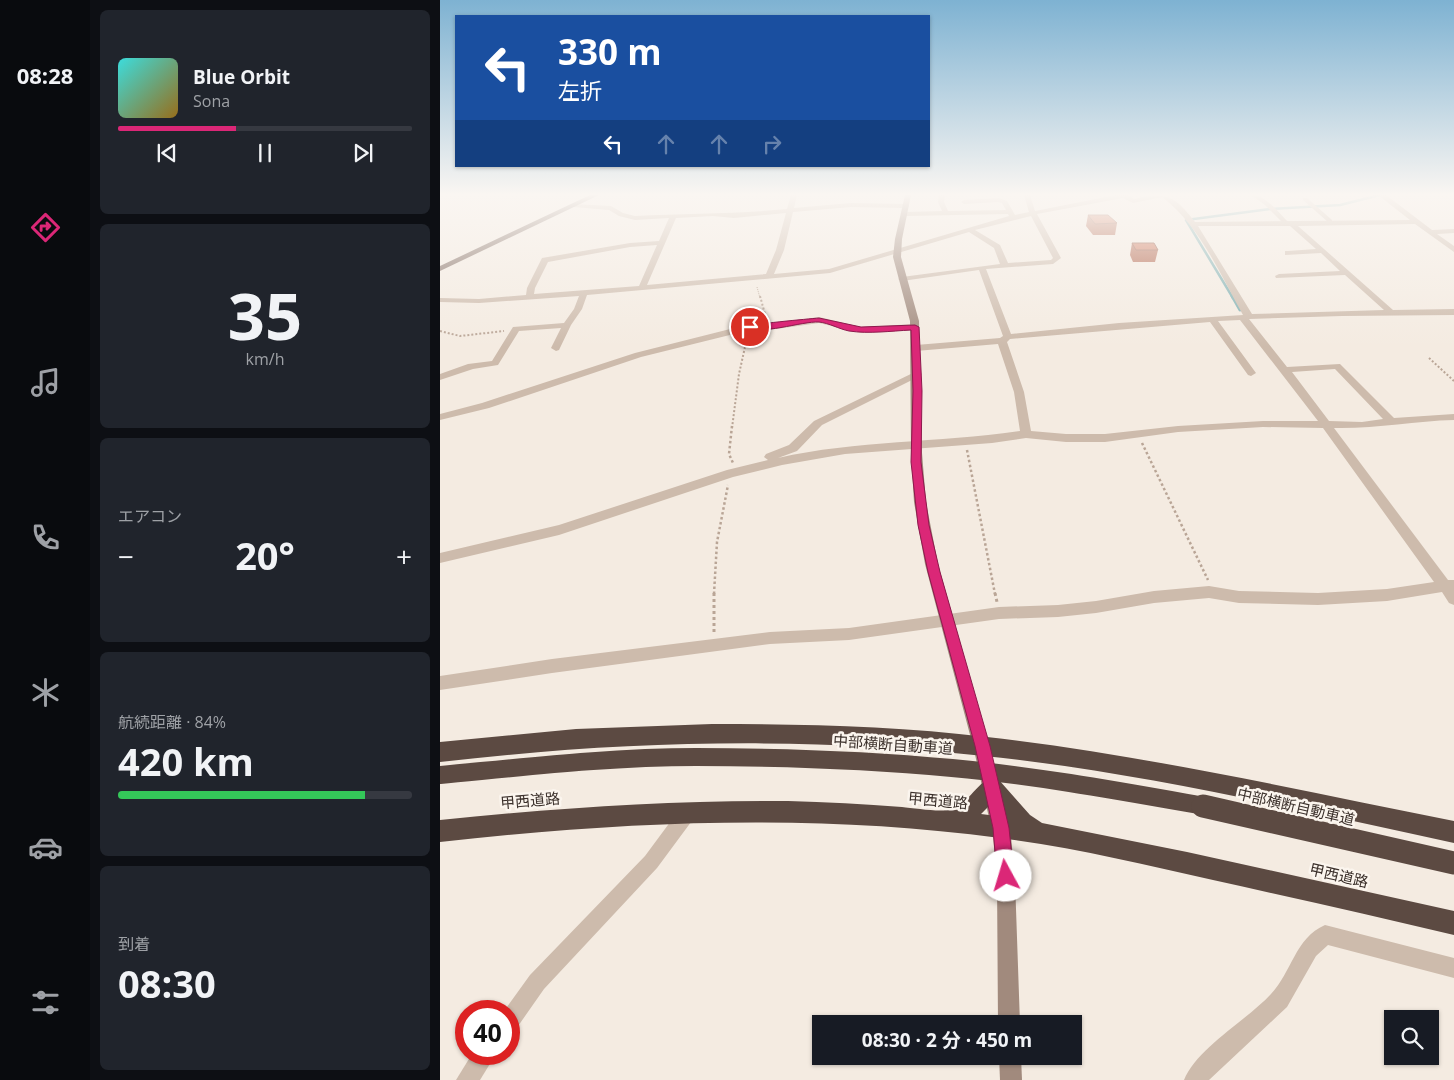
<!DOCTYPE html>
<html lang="ja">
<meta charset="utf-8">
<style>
body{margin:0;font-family:"Open Sans","Noto Sans JP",sans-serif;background:#20242c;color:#f1f3f6;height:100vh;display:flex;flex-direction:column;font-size:19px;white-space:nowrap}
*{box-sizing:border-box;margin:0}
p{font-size:16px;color:#9ea1a6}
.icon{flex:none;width:28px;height:28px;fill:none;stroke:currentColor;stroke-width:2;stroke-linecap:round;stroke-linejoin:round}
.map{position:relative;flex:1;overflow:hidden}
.sheet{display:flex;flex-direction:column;gap:10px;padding:10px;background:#0d0f14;width:350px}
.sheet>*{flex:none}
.top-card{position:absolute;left:15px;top:15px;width:475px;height:152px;border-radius:0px;box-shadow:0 1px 4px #0004;background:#1a4fa0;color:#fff;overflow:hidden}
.fabs{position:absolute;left:944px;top:1010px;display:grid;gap:10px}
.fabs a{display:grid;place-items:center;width:55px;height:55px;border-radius:0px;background:#171b24;box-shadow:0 1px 4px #0004;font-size:25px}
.speed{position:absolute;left:15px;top:1000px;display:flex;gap:10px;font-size:25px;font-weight:700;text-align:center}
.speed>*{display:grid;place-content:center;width:65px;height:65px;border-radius:50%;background:#171b24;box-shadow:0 1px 4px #0004;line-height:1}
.speed .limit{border:8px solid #d22;background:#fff;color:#111}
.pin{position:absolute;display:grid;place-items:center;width:42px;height:42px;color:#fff;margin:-21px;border:2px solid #fff;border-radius:50%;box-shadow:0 1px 5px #0007}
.me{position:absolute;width:55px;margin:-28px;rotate:354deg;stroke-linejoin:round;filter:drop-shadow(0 0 4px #0008)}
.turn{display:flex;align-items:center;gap:18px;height:105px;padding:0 20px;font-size:22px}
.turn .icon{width:65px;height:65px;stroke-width:2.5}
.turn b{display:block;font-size:35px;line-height:42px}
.lanes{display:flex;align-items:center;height:48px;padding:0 20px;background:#0003;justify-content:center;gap:25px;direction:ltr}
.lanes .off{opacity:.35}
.big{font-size:38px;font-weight:700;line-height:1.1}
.sheet .widget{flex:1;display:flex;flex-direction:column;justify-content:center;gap:8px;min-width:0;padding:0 18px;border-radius:8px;background:#20242c}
.sheet .dial{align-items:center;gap:0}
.dial b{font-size:65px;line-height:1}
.song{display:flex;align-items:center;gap:15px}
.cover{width:60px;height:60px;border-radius:8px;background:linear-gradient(135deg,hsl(180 70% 55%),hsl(40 70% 35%))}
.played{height:5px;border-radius:2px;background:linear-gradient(90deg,#db2777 40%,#363941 40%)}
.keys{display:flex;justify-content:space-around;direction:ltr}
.heat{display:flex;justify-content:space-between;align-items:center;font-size:28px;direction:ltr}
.charge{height:8px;border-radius:4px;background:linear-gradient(90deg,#34c759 84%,#363941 0)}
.trip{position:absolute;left:372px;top:1015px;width:270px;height:50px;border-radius:0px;background:#171b24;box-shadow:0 1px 4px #0004;font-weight:700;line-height:50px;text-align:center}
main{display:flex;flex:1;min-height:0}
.tab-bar{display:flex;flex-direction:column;width:90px;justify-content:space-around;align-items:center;background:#090b0e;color:#9ea1a6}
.tab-bar .icon{width:35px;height:35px}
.tab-bar .active{color:#db2777}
.tab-bar b{font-size:22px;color:#f1f3f6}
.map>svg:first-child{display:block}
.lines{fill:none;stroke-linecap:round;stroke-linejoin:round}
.stream-far1{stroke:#7fb0b2;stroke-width:2.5}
.stream{stroke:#7fb0b2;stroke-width:3}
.path-far3{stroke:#b9a596;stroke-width:1;stroke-dasharray:1 1;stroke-linecap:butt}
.path-far2{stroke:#b9a596;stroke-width:2;stroke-dasharray:2 2;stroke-linecap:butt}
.path-far1{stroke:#b9a596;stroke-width:2.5;stroke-dasharray:2.5 2.5;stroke-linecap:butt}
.path{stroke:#b9a596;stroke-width:3;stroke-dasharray:3 3;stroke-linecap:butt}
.lane{fill:#cdbbac;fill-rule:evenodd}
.street{fill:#cdbbac;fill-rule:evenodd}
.secondary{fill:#a18a7d;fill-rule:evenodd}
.primary{fill:#7d675c;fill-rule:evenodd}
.highway{fill:#5c4a42;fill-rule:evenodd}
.highway-bridge-far1{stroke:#5c4a42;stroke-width:18}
.highway-bridge{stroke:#5c4a42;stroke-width:23}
.wall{fill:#ac5a40}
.building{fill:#c8694b;stroke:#8c4a34}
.route{fill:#db2777;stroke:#8e194d}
.labels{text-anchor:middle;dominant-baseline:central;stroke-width:5;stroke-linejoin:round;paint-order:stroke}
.near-street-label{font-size:15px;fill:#3b302b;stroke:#fbf5ee}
</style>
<main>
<nav class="tab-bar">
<b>08:28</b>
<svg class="icon active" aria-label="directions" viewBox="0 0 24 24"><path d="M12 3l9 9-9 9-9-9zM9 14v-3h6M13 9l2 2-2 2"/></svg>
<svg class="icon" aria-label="music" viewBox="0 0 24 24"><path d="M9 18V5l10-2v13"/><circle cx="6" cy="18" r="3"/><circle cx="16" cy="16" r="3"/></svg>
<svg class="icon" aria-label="phone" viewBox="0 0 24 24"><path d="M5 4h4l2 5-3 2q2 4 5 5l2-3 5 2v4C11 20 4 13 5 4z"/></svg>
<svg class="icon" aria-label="climate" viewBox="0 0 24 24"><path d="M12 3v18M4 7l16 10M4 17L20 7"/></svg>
<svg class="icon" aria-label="car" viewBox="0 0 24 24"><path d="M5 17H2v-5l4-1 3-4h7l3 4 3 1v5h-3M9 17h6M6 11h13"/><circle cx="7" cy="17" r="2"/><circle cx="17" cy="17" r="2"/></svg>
<svg class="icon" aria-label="filters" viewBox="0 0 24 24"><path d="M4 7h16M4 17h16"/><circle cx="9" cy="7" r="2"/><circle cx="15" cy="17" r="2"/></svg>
</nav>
<section class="sheet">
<div class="widget">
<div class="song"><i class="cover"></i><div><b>Blue Orbit</b><p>Sona</p></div></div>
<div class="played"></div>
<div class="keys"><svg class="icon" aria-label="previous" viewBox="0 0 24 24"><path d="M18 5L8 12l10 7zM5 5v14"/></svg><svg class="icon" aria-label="pause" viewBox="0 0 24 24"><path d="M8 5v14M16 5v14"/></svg><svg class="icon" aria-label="next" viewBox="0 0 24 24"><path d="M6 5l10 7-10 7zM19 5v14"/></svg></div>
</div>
<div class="widget dial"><b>35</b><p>km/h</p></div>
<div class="widget"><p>エアコン</p>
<div class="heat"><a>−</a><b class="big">20°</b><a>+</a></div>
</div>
<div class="widget"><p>航続距離 · 84%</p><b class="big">420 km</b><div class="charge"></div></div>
<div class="widget"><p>到着</p><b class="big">08:30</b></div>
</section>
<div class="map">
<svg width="1014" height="1080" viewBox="0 0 1014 1080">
<rect width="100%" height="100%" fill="#f4ebe1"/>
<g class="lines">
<path class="stream-far1" d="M793,298L746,220L830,209L900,205L940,195"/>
<path class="stream" d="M792,296L800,310"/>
<path class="path-far3" d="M317,287L320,298"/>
<g class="path-far2">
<path d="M320,296L325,314L323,317"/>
<path d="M0,331L20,336L64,331"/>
<path d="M989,358L1014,381"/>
<path d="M292,428L299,374L307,338"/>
</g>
<g class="path-far1">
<path d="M292,426L289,454L293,463"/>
<path d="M702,443L768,580"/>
<path d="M527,450L555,594"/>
<path d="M274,594L277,542L288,485"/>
</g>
<g class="path">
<path d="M274,593V633"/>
<path d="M555,593L557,602"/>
</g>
<g class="lane">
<path d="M811,195C826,195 839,213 849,223V225H845L825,205Z"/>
<path d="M863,198H867L892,220V222H888L863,200Z"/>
</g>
<g class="street">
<path d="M351,195H357L354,208L411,203L466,204L469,206L466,208L411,207L353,212L344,250L334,274L389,269L569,216L568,214L465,216L462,214L465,212L502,211L498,202L499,195H505L504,202L508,211L566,210L562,203L558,202L524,204L521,202L524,200L559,198L567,201L575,215L589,212L584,195H590L595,211L676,195H688L694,199C727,192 734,195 755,222L970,220L938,195H946L992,230L1014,229V233L997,234L1014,246V252L975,224L858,226L953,310L1014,309V315L902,316L809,319L847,367L900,364L954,418L1014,414V420C974,421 934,429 894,428L1008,580H1014V605L1009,603L1002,592L947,601L878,605L799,603L769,598L714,603L656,613L618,617L559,619L409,640L330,644L112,673L0,690V676L112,659L330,632L409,628L559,607L618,605L656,601L714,591L769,586L799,591L878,593L947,589L994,582L883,428L823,427L738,432L665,442H626L586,438L552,443L405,454L342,465L293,477L119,535L0,563V553L119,525L287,470L328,460L324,457L326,454L349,445L374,421L477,371L482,374L480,376L382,425L357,451L338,458C417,440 500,443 580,431L574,392L558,344L476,351L471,348L476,345L560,338L563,336L539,270L462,281L458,279L462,277L560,264L554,248L529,232L390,273L147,295L142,309L131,325L119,350L116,351L111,348L121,328L79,331L58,365L33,369L0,380V374L28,364L52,361L73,327L124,323L134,309L139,296L39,303L0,302V298L39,299L86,295L87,288L102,258L190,243L219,241L229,218L195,220L179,216L169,210L134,207L132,206V204L171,206L183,213L195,216C246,213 296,214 347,209ZM722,197C760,226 780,274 803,315L679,323L571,334L546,269L613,264L621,258L597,214L683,198L693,203ZM346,213L336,250L326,274L207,285L236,218L273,216L294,218ZM591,216L613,258L611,260L568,263L560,245L535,230ZM758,226H850L876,249L848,251H845V255L881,253L900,271L839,274L835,276L836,278L905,275L944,310L812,314ZM217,245L199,286L94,294L95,288L108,262L190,247ZM800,320L878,421H823L738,426L665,434H626L591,431L584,392L567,342L570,339L770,322L808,375L811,376L816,373L778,321ZM895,369L943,419L922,422L889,421L852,372Z"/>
<path d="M379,317L421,327L475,324L479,327L475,330L421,333L379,323L336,329L310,330L201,357L49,408L0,420V414L42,403L195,353L310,324L336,323Z"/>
<path d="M248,803L254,806L257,812L254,818L217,868L104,989L76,1029L69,1032V1011H64L90,975L205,856L242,806Z"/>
<path d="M885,925L1014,958V978L888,945L876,956L847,1007L769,1080H744C757,1048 807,1020 831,994C852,972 855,938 885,925Z"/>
<path d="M32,1054H56L40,1080H16Z"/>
</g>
<g class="secondary">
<path d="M465,195H471L462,239L461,257L479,321L482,453L486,502L498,564L550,750L571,836L575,880L580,1024H558L557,880L553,836L534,750L485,564L474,502L471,453L470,321L453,257L455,239Z"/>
<path d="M559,1056H581L582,1080H560Z"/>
</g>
<path class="primary" d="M150,195H159L0,271V266Z"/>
<g class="highway">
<path d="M272,724C364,724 456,726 547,737C704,755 859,790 1014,821V843C860,810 700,772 544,756C362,736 181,741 0,762V742L136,729Z"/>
<path d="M552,777L559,780L590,815L602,823L747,852L1014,911V935C934,916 853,898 773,880C703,864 632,847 560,838C374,813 186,821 0,842V820C116,808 232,800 348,801C386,802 424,804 462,807C473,808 498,812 507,810C528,806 535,784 552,777ZM552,803L565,817L541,814Z"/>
</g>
<path class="highway-bridge-far1" d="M0,775C85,767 171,757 256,757C342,757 427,760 512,768C599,776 685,792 770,807"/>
<path class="highway-bridge" d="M763,806L1014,863"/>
</g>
<g class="wall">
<path d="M648,215L677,223L675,235H653L646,226Z"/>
<path d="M692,243L718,250L715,262H693L690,255Z"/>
</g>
<g class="building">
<path d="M648,215H668L677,223L655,224Z"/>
<path d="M692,243H714L718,250H696Z"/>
</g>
<linearGradient id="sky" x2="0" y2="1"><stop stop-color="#7eb2d2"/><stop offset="0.56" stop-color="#faf6f2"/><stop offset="1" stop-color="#faf6f2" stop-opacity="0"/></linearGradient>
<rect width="1014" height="347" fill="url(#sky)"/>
<path class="route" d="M379,318L421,327L475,325L479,327L482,391L481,462L489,525L500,572L550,746L569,828L574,876L572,882L566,884L560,882L557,876L553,828L535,746L488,572L478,525L471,462L473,391L471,330C451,331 429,334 409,331C399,329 389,323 379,322C362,321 319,336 306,327C310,324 368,319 379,318Z"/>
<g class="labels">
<g class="near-street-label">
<text transform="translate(453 744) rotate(4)">中部横断自動車道</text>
<text transform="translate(90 800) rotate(-5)">甲西道路</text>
<text transform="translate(498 800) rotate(5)">甲西道路</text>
<text transform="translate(856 806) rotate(13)">中部横断自動車道</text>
<text transform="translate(899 875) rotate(13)">甲西道路</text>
</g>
</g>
</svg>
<div class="fabs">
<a><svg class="icon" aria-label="search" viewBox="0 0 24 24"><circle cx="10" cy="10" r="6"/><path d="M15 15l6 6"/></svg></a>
</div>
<div class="speed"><div class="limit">40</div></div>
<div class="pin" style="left:310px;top:327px;background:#d93025"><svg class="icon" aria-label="arrive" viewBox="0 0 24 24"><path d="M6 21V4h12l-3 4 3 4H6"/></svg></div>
<svg class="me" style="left:566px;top:876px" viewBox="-20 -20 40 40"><circle r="19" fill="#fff"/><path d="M0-13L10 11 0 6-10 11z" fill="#db2777"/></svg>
<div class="trip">08:30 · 2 分 · 450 m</div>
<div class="top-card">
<div class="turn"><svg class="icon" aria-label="left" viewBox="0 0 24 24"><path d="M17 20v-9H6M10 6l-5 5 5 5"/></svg><div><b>330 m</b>左折</div></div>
<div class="lanes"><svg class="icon" aria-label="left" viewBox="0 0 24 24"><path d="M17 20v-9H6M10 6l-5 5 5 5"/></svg><svg class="icon off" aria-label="ahead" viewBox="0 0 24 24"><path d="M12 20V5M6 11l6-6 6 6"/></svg><svg class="icon off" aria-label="ahead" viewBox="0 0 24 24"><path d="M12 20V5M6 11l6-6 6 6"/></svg><svg class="icon off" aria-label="right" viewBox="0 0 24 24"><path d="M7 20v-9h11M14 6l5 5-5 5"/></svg></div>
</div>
</div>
</main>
